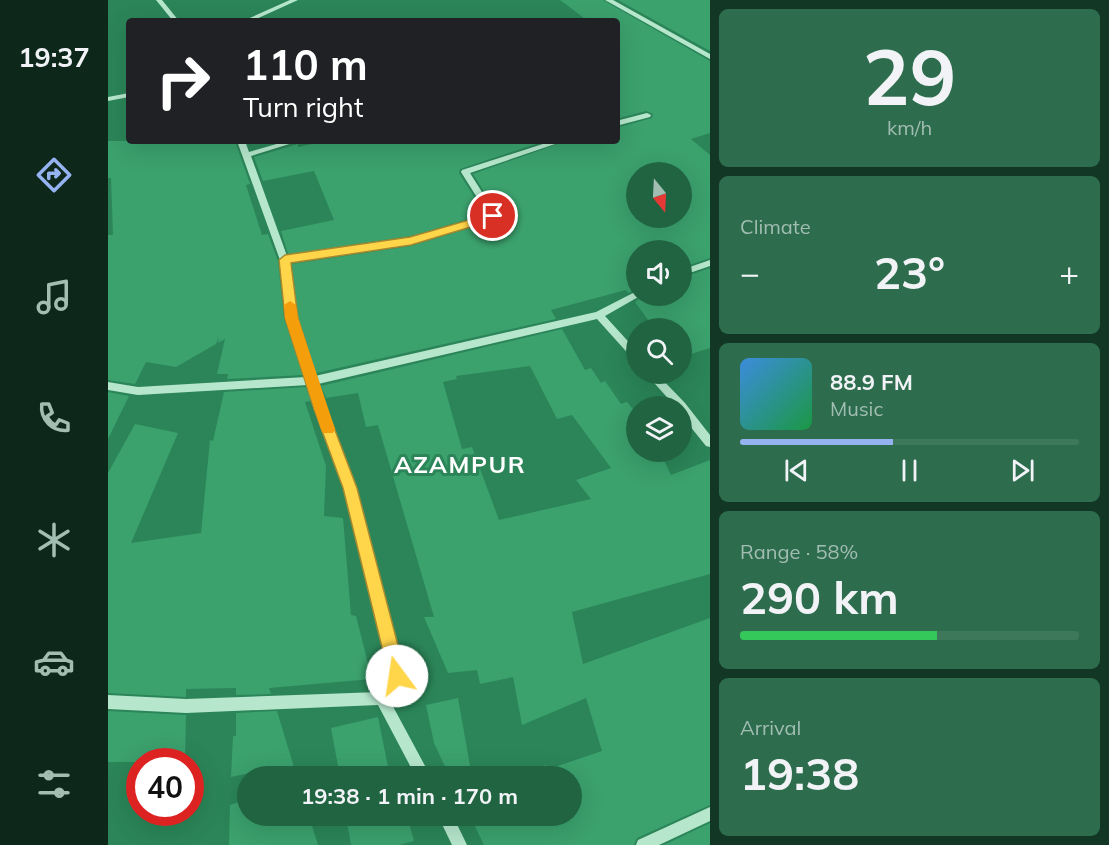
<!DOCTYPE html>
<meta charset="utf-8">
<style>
body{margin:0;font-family:Mulish,sans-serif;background:#2d6d4d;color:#f1f3f6;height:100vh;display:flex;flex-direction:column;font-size:22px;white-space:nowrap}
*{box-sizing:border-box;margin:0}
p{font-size:20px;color:#a2bdb2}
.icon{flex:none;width:33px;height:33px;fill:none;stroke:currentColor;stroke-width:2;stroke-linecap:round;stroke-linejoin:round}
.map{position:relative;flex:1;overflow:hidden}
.panel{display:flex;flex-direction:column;gap:9px;padding:9px;background:#123724;width:399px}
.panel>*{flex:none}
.banner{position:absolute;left:18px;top:18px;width:494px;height:126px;border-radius:6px;box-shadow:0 6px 24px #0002;background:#202124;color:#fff;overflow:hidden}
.needle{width:39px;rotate:162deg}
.tools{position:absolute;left:518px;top:162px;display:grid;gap:12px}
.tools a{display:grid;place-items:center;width:66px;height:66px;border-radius:50%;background:#206442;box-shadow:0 6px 24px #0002;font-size:30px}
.speed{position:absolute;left:18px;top:748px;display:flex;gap:12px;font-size:30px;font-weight:700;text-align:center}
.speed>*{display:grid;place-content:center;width:78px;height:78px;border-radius:50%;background:#206442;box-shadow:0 6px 24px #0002;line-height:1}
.speed .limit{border:9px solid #d22;background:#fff;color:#111}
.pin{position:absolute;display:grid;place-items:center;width:51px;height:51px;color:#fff;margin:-26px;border:3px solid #fff;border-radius:50%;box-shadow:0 2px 6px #0007}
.me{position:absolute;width:66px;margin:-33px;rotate:346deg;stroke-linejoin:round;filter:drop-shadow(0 0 4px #0008)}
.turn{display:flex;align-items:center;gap:21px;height:126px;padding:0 18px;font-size:27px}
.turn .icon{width:78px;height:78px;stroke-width:2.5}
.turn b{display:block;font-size:42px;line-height:51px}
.big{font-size:45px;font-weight:700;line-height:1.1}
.panel .card{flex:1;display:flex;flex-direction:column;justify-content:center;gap:9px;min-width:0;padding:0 21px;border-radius:9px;background:#2d6d4d}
.panel .dial{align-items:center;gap:0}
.dial b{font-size:78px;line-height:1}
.song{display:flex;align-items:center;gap:18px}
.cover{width:72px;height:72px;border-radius:9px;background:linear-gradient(135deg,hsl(210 70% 55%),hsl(140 70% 35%))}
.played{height:6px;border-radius:3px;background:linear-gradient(90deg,#95b2f1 45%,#3d785b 45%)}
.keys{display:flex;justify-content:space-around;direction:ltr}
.heat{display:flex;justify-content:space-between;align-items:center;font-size:33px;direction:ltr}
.charge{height:9px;border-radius:4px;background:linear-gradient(90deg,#34c759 58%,#3d785b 0)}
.trip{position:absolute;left:129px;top:766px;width:345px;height:60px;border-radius:30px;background:#206442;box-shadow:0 6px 24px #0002;font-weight:700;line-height:60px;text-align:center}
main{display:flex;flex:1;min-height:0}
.dock{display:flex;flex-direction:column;width:108px;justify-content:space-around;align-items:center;background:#0d281a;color:#a2bdb2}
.dock .icon{width:42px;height:42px}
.dock .active{color:#95b2f1}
.dock b{font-size:27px;color:#f1f3f6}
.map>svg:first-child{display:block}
.building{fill:#3ba16d;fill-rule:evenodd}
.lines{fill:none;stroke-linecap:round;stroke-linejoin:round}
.minor{fill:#b6e7cd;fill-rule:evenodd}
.route{fill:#ffd54a;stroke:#a68a30;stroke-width:1.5}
.slow{fill:#f59e0b}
.labels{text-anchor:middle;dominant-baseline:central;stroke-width:6;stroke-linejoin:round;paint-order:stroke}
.district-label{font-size:24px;font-weight:bold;letter-spacing:1.5px;fill:#fff;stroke:#2b8558}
</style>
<main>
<nav class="dock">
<b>19:37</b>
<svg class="icon active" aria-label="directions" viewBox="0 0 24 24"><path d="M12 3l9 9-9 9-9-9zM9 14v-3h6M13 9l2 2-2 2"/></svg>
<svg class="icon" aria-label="music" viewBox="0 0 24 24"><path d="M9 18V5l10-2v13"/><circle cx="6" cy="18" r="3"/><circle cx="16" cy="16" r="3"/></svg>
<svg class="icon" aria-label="phone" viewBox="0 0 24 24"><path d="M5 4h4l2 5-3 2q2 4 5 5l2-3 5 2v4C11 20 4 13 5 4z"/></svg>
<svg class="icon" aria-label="climate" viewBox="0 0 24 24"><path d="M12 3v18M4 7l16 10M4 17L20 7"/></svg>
<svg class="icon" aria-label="car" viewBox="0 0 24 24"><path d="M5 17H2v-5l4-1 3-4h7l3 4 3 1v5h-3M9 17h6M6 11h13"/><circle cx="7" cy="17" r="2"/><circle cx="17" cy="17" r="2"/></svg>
<svg class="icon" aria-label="filters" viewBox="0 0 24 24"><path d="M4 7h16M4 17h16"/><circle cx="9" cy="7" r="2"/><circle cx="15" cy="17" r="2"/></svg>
</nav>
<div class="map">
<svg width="602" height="845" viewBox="0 0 602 845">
<rect width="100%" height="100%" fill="#2b8558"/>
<g class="building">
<path d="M452,0H495L602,61V133L583,139L602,155V258L573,268V250H528V290L520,293L518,290L443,310L448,319L208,373L190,318L184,264L303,246L389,220L391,215L365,174L458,141H508V128L544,118L545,114L538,111L508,119V21H480ZM528,172H573V218H528Z"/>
<path d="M510,0H602V51Z"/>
<path d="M0,141H127L142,184L138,185L154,235L160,234L170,261L176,318L195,375L119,379L120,374H109L117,339L110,343L111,337L108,344L68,367L38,362L27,384L0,380V235H5L3,178H0Z"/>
<path d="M219,141H437L352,169L351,173L377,214L303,236L180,254L173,231L226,220L206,171L155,181L146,157L190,144V147Z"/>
<path d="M602,268V348L573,357V328H546L527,302L534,296H573V278Z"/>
<path d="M454,329L477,370L483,368L493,383L497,381L513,404L519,402L528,413V452H552L563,475L602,460V574L464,612L475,664L602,618V805L529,838L526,845H376L362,816H464V777H410L438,765V770L494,751L478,698L414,725L405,677L372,684L369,670L340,673L316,617H326L270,425L258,427L250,393L218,398L213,386ZM422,366L449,419L464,415L503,468L468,480L483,499L391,520L364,447L354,449L335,382L349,379L348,376Z"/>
<path d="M198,387L203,401L197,402L218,466L216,516L235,518L243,615L248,616L264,679L161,688L163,694L128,695V688L78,689V697L0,693V473L27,424L70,433L23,543L93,533L102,440L105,441L116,392Z"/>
<path d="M0,392L21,396L0,439Z"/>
<path d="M350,698L364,777H342L326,743L318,705Z"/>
<path d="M0,711L78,715L77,762H0Z"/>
<path d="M169,711L189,777H148L146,772L123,777L125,736H128V713Z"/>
<path d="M270,717L282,777H232L223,728Z"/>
<path d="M140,799V816H201L210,845H121L122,805Z"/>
<path d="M238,816H299L306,841L291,845H243Z"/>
<path d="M602,823V845H556Z"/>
</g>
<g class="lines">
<g class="minor">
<path d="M48,0H54L71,21H65Z"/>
<path d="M182,0H190L144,21H135Z"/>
<path d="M497,0H505L602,54V59Z"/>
<path d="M21,93V97L0,101V97Z"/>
<path d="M539,113L543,115L542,117L508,126V121Z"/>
<path d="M129,141H137L141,152L179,141H191L143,156L179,256L303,238L380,215L353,172L354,170L444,141H456L362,173L389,216L388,218L303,244L181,262L188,318L207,376L488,312L525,293L528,292V296H532L497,316L528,350V360L525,359L489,319L210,384L248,488L295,676L281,699L323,777H308L270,705L78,713L0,709V695L78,699L271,692L282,675L236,488L200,385L30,395L0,390V382L30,387L198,377L178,318L172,260Z"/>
<path d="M602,260V266L573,276V270Z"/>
<path d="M538,374H549L577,403L602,435V447L598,446L573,415V406H567Z"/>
<path d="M602,807V821L551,845H528L530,840Z"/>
<path d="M330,816H345L359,845H344Z"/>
</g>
</g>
<path class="route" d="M385,213L391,216L389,219L303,245L183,263L190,318L219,409L249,488L298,676L295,682L289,685L283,682L281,676L235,488L206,409L177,318L171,260L177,255L302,237Z"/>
<path class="slow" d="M182,301L188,305L190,318L227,429L225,433H215L213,429L177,318L176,305Z"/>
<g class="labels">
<g class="district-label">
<text x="352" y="464">AZAMPUR</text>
</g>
</g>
</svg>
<div class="tools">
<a><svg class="needle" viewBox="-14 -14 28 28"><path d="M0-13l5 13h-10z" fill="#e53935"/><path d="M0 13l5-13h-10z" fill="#a2bdb2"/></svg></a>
<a><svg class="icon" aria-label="sound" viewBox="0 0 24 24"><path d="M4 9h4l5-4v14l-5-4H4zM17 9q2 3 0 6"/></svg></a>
<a><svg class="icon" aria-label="search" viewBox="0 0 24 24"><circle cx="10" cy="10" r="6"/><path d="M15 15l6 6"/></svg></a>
<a><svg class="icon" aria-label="layers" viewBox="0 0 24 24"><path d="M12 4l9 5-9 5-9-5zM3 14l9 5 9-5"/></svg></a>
</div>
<div class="speed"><div class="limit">40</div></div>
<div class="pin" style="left:385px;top:216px;background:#d93025"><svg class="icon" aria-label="arrive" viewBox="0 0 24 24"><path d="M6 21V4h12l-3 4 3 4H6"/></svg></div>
<svg class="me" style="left:289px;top:676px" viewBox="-20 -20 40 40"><circle r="19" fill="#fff"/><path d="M0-13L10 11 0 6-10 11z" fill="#ffd54a"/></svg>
<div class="trip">19:38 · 1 min · 170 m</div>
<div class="banner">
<div class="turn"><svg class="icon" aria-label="right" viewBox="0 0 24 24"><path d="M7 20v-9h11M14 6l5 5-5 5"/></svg><div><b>110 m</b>Turn right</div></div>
</div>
</div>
<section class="panel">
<div class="card dial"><b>29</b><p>km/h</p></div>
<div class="card"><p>Climate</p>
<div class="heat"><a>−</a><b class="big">23°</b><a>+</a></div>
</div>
<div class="card">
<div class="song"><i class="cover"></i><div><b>88.9 FM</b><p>Music</p></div></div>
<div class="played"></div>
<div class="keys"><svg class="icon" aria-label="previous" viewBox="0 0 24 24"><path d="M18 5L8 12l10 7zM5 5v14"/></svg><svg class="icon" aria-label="pause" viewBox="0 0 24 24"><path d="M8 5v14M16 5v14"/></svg><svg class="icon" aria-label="next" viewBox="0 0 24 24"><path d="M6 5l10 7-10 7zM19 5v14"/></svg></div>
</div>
<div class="card"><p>Range · 58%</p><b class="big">290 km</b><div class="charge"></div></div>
<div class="card"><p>Arrival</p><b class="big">19:38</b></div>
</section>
</main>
